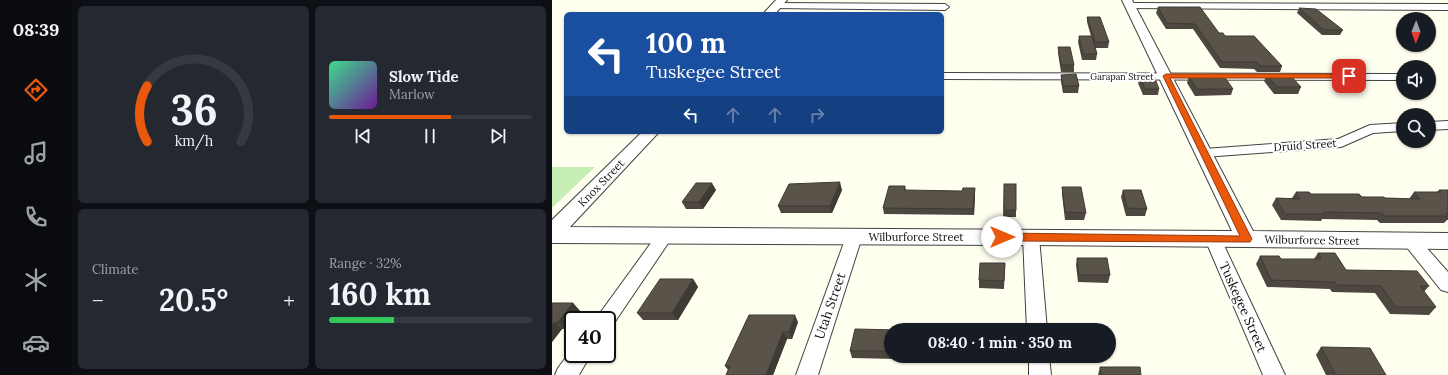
<!DOCTYPE html>
<meta charset="utf-8">
<style>
body{margin:0;font-family:Lora,serif;background:#242831;color:#f1f3f6;height:100vh;display:flex;flex-direction:column;font-size:15px;white-space:nowrap}
*{box-sizing:border-box;margin:0}
p{font-size:13px;color:#9ea1a6}
.icon{flex:none;width:22px;height:22px;fill:none;stroke:currentColor;stroke-width:2;stroke-linecap:round;stroke-linejoin:round}
.map{position:relative;flex:1;overflow:hidden}
.sheet{display:flex;flex-direction:column;gap:6px;padding:6px;background:#0d0f14;width:480px}
.sheet>*{flex:none}
.hud{position:absolute;left:12px;top:12px;width:380px;height:122px;border-radius:6px;box-shadow:0 1px 3px #0004;background:#1a4fa0;color:#fff;overflow:hidden}
.needle{width:26px;rotate:181deg}
.buttons{position:absolute;left:844px;top:12px;display:grid;gap:8px}
.buttons a{display:grid;place-items:center;width:40px;height:40px;border-radius:50%;background:#171b24;box-shadow:0 1px 3px #0004;font-size:20px}
.speed{position:absolute;left:12px;top:311px;display:flex;gap:8px;font-size:20px;font-weight:700;text-align:center}
.speed>*{display:grid;place-content:center;width:52px;height:52px;border-radius:50%;background:#171b24;box-shadow:0 1px 3px #0004;line-height:1}
.speed .limit{border:2px solid #111;border-radius:6px;background:#fff;color:#111}
.pin{position:absolute;display:grid;place-items:center;width:34px;height:34px;color:#fff;margin:-17px;border-radius:8px;box-shadow:0 2px 6px #0006}
.me{position:absolute;width:44px;margin:-22px;rotate:90deg;stroke-linejoin:round;filter:drop-shadow(0 0 3px #0008)}
.turn{display:flex;align-items:center;gap:14px;height:84px;padding:0 16px;font-size:18px}
.turn .icon{width:52px;height:52px;stroke-width:2.5}
.turn b{display:block;font-size:28px;line-height:34px}
.lanes{display:flex;align-items:center;height:38px;padding:0 16px;background:#0003;justify-content:center;gap:20px;direction:ltr}
.lanes .off{opacity:.35}
.big{font-size:30px;font-weight:700;line-height:1.1}
.sheet .card{flex:1;display:flex;flex-direction:column;justify-content:center;gap:6px;min-width:0;padding:0 14px;border-radius:6px;background:#242831}
.sheet .dial{align-items:center;gap:0}
.dial svg{height:104px;overflow:visible;fill:none;stroke:#363941;stroke-width:7;stroke-linecap:round;text-anchor:middle}
.dial text{fill:#f1f3f6;stroke:none}
.song{display:flex;align-items:center;gap:12px}
.cover{width:48px;height:48px;border-radius:6px;background:linear-gradient(135deg,hsl(150 70% 55%),hsl(280 70% 35%))}
.played{height:4px;border-radius:2px;background:linear-gradient(90deg,#ea580c 60%,#363941 60%)}
.keys{display:flex;justify-content:space-around;direction:ltr}
.heat{display:flex;justify-content:space-between;align-items:center;font-size:22px;direction:ltr}
.charge{height:6px;border-radius:3px;background:linear-gradient(90deg,#34c759 32%,#363941 0)}
.sheet .tiles{flex:1;display:grid;gap:6px;grid-template-columns:repeat(2,1fr)}
.trip{position:absolute;left:332px;top:323px;width:232px;height:40px;border-radius:20px;background:#171b24;box-shadow:0 1px 3px #0004;font-weight:700;line-height:40px;text-align:center}
main{display:flex;flex:1;min-height:0}
.tab-bar{display:flex;flex-direction:column;width:72px;justify-content:space-around;align-items:center;background:#090b0e;color:#9ea1a6}
.tab-bar .icon{width:28px;height:28px}
.tab-bar .on{color:#ea580c}
.tab-bar b{font-size:18px;color:#f1f3f6}
.map>svg:first-child{display:block}
.green{fill:#c7eeb5}
.lines{fill:none;stroke-linecap:round;stroke-linejoin:round}
.minor-casing{stroke:#424242;stroke-width:2}
.tertiary-casing{stroke:#424242;stroke-width:2}
.minor{fill:#fff;fill-rule:evenodd}
.tertiary{fill:#fff;fill-rule:evenodd}
.wall{fill:#4d4740}
.shaded-wall{fill:#3e3a34}
.building{fill:#59534a;stroke:#3e3a34}
.route{fill:#ea580c;stroke:#983908}
.labels{text-anchor:middle;dominant-baseline:central;stroke-width:4;stroke-linejoin:round;paint-order:stroke}
.far-street-label{font-size:9px;fill:#0f0f0f;stroke:#fff}
.street-label{font-size:11px;fill:#0f0f0f;stroke:#fff}
.near-street-label{font-size:13px;fill:#0f0f0f;stroke:#fff}
</style>
<main>
<nav class="tab-bar">
<b>08:39</b>
<svg class="icon on" aria-label="directions" viewBox="0 0 24 24"><path d="M12 3l9 9-9 9-9-9zM9 14v-3h6M13 9l2 2-2 2"/></svg>
<svg class="icon" aria-label="music" viewBox="0 0 24 24"><path d="M9 18V5l10-2v13"/><circle cx="6" cy="18" r="3"/><circle cx="16" cy="16" r="3"/></svg>
<svg class="icon" aria-label="phone" viewBox="0 0 24 24"><path d="M5 4h4l2 5-3 2q2 4 5 5l2-3 5 2v4C11 20 4 13 5 4z"/></svg>
<svg class="icon" aria-label="climate" viewBox="0 0 24 24"><path d="M12 3v18M4 7l16 10M4 17L20 7"/></svg>
<svg class="icon" aria-label="car" viewBox="0 0 24 24"><path d="M5 17H2v-5l4-1 3-4h7l3 4 3 1v5h-3M9 17h6M6 11h13"/><circle cx="7" cy="17" r="2"/><circle cx="17" cy="17" r="2"/></svg>
</nav>
<section class="sheet">
<div class="tiles">
<div class="card dial"><svg viewBox="0 0 100 80">
<path d="M14 69A42 42 0 1 1 86 69"/>
<path d="M14 69A42 42 0 0 1 14 26" stroke="#ea580c"/>
<text x="50" y="56" font-size="32" font-weight="700">36</text>
<text x="50" y="72" font-size="11">km/h</text>
</svg></div>
<div class="card">
<div class="song"><i class="cover"></i><div><b>Slow Tide</b><p>Marlow</p></div></div>
<div class="played"></div>
<div class="keys"><svg class="icon" aria-label="previous" viewBox="0 0 24 24"><path d="M18 5L8 12l10 7zM5 5v14"/></svg><svg class="icon" aria-label="pause" viewBox="0 0 24 24"><path d="M8 5v14M16 5v14"/></svg><svg class="icon" aria-label="next" viewBox="0 0 24 24"><path d="M6 5l10 7-10 7zM19 5v14"/></svg></div>
</div>
<div class="card"><p>Climate</p>
<div class="heat"><a>−</a><b class="big">20.5°</b><a>+</a></div>
</div>
<div class="card"><p>Range · 32%</p><b class="big">160 km</b><div class="charge"></div></div>
</div>
</section>
<div class="map">
<svg width="896" height="375" viewBox="0 0 896 375">
<rect width="100%" height="100%" fill="#fffff0"/>
<path class="green" d="M0,167H43L0,208Z"/>
<g class="lines">
<g class="minor-casing">
<g id="minor">
<path d="M224,3L393,4L397,7L393,10L221,8L220,6L221,4Z"/>
<path d="M578,3L896,4V10L575,8L574,6Z"/>
<path d="M390,73L845,74L851,77L845,80L390,79Z"/>
<path d="M896,121V129L877,130V122Z"/>
<path d="M851,123V131L821,133L789,147L652,157L647,156L645,153L647,150L652,149L786,139L818,125Z"/>
<path d="M113,230L119,232L121,236L60,326L55,328V320H43L107,232Z"/>
<path d="M302,231L308,233L310,237L266,375H244L294,237L296,233Z"/>
<path d="M479,231L485,233L487,237L495,330H475L471,237L473,233Z"/>
<path d="M661,233L667,235L669,239L733,375H711L653,239L655,235Z"/>
<path d="M859,235L865,237L896,272V292L889,290L853,245L851,241L853,237Z"/>
<path d="M21,348V354H39L27,375H3L6,368Z"/>
<path d="M477,356H497L499,375H477Z"/>
</g>
</g>
<g class="tertiary-casing">
<g id="tertiary">
<path d="M224,0H235L223,14H211Z"/>
<path d="M570,0H580L701,231L896,233V249L479,245L0,243V220L90,132H107L18,227L680,231Z"/>
</g>
</g>
<use href="#minor" class="minor"/>
<use href="#tertiary" class="tertiary"/>
</g>
<g class="wall">
<path d="M606,7L667,33L730,66L728,72H705L702,69L668,68L641,29H614L604,13Z"/>
<path d="M747,8L791,30L788,35H770L745,13Z"/>
<path d="M535,17L557,42L556,48H543L545,54L544,60H530L526,42L527,36H539L535,22Z"/>
<path d="M506,47L522,65V72H509L506,53Z"/>
<path d="M509,75L527,86L526,93H511L509,82Z"/>
<path d="M715,75L749,87L746,94H722L712,81Z"/>
<path d="M588,76L607,89L606,95H591L586,83Z"/>
<path d="M637,76L681,89L679,95L643,96L635,83Z"/>
<path d="M452,184L464,210V217H451Z"/>
<path d="M353,186L354,190L423,195L422,215L332,214L331,208Z"/>
<path d="M510,187L534,213L532,220H513L510,194Z"/>
<path d="M164,190L151,209H134L130,202Z"/>
<path d="M290,190L280,213H229L226,206Z"/>
<path d="M571,190L595,209L593,216H574L569,197Z"/>
<path d="M887,190H896V220H895L892,223H828L825,220L770,219L769,221L729,220L720,205L724,198H740L744,192L759,194L833,198L857,199L862,192H885Z"/>
<path d="M766,253L794,270L877,286L872,292L884,307L877,315L838,314L823,293L780,292L778,289L715,287L704,264L708,256L729,259H762Z"/>
<path d="M525,258L558,275L556,283L526,282L524,265Z"/>
<path d="M453,263L452,289L427,288V280Z"/>
<path d="M141,279L146,287L126,320H91L85,313Z"/>
<path d="M0,303H21L28,311L14,329H10L0,342Z"/>
<path d="M246,322L240,339H235L221,375H174L176,370L173,366Z"/>
<path d="M339,330V356H345L344,359L300,358L298,351Z"/>
<path d="M769,347L834,375H774L764,355Z"/>
<path d="M548,367L589,375H546Z"/>
</g>
<g class="shaded-wall">
<path d="M288,182L290,190L280,213L278,206Z"/>
<path d="M160,183L164,190L151,209L147,202Z"/>
<path d="M423,188V195L422,215L421,209Z"/>
<path d="M141,279L146,287L126,320L120,313Z"/>
<path d="M21,303L28,311L14,329L6,322Z"/>
<path d="M243,315L246,322L240,339L237,332Z"/>
<path d="M3,322L10,329L0,342V325Z"/>
<path d="M231,332L235,339L221,375H214Z"/>
</g>
<g class="building">
<path d="M606,7H648L667,33H671L673,36H702L730,66H708L705,62H670L643,24L615,23Z"/>
<path d="M747,8L764,9L791,30H772Z"/>
<path d="M535,17H548L557,42H543Z"/>
<path d="M527,36H540L545,54H531Z"/>
<path d="M506,47H518L522,65H509Z"/>
<path d="M524,74L527,86H511L509,75Z"/>
<path d="M715,75H738L749,87H725Z"/>
<path d="M588,76H602L607,89H593Z"/>
<path d="M637,76H672L681,89H645Z"/>
<path d="M288,182L278,206H226L237,184Z"/>
<path d="M144,183H160L147,202H130Z"/>
<rect x="452" y="184" width="12" height="26"/>
<path d="M337,186H353L352,190L410,191L411,188H423L421,209L331,208Z"/>
<path d="M510,187H529L534,213L513,212Z"/>
<path d="M571,190H589L595,209L575,208Z"/>
<path d="M887,190H896V213H894L896,215V216H832L830,213L772,212L773,214H733L724,198L748,199L744,192H757L759,194H807L810,197H832L833,198L868,199L862,192H889Z"/>
<path d="M766,253H783L794,270L865,271L877,286H868L884,307H844L829,286L785,285L783,282L719,280L708,256H727L729,259H769Z"/>
<path d="M525,258H555L558,275H527Z"/>
<path d="M428,263H453L452,281L427,280Z"/>
<path d="M108,279H141L120,313H85Z"/>
<path d="M0,303H21L6,322H3L0,325Z"/>
<path d="M197,315H243L237,332H231L214,375H174L178,366H173Z"/>
<path d="M303,329L347,330H339V351H298Z"/>
<path d="M769,347L818,348L834,375H784Z"/>
<path d="M548,367H588L589,375H549Z"/>
</g>
<path class="route" d="M797,74L800,76L799,78H618L700,239L698,242L450,241L446,240L445,237L446,234L450,233L688,236L611,76L614,74Z"/>
<g class="labels">
<g class="far-street-label">
<text x="570" y="76">Garapan Street</text>
</g>
<g class="street-label">
<text transform="translate(753 145) rotate(-4)">Druid Street</text>
<text transform="translate(49 183) rotate(-46)">Knox Street</text>
<text x="364" y="237">Wilburforce Street</text>
<text transform="translate(760 240) rotate(1)">Wilburforce Street</text>
</g>
<g class="near-street-label">
<text transform="translate(278 306) rotate(-71)">Utah Street</text>
<text transform="translate(691 307) rotate(66)">Tuskegee Street</text>
</g>
</g>
</svg>
<div class="buttons">
<a><svg class="needle" viewBox="-14 -14 28 28"><path d="M0-13l5 13h-10z" fill="#e53935"/><path d="M0 13l5-13h-10z" fill="#9ea1a6"/></svg></a>
<a><svg class="icon" aria-label="sound" viewBox="0 0 24 24"><path d="M4 9h4l5-4v14l-5-4H4zM17 9q2 3 0 6"/></svg></a>
<a><svg class="icon" aria-label="search" viewBox="0 0 24 24"><circle cx="10" cy="10" r="6"/><path d="M15 15l6 6"/></svg></a>
</div>
<div class="speed"><div class="limit">40</div></div>
<div class="pin" style="left:797px;top:76px;background:#d93025"><svg class="icon" aria-label="arrive" viewBox="0 0 24 24"><path d="M6 21V4h12l-3 4 3 4H6"/></svg></div>
<svg class="me" style="left:450px;top:237px" viewBox="-20 -20 40 40"><circle r="19" fill="#fff"/><path d="M0-13L10 11 0 6-10 11z" fill="#ea580c"/></svg>
<div class="trip">08:40 · 1 min · 350 m</div>
<div class="hud">
<div class="turn"><svg class="icon" aria-label="left" viewBox="0 0 24 24"><path d="M17 20v-9H6M10 6l-5 5 5 5"/></svg><div><b>100 m</b>Tuskegee Street</div></div>
<div class="lanes"><svg class="icon" aria-label="left" viewBox="0 0 24 24"><path d="M17 20v-9H6M10 6l-5 5 5 5"/></svg><svg class="icon off" aria-label="ahead" viewBox="0 0 24 24"><path d="M12 20V5M6 11l6-6 6 6"/></svg><svg class="icon off" aria-label="ahead" viewBox="0 0 24 24"><path d="M12 20V5M6 11l6-6 6 6"/></svg><svg class="icon off" aria-label="right" viewBox="0 0 24 24"><path d="M7 20v-9h11M14 6l5 5-5 5"/></svg></div>
</div>
</div>
</main>
